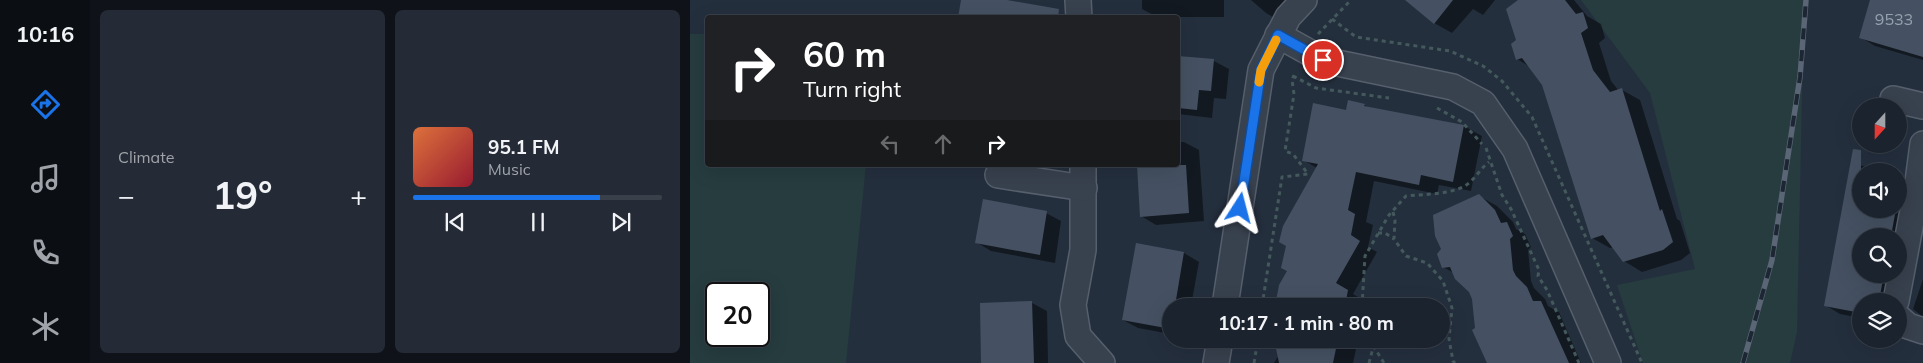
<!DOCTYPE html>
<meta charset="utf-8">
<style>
body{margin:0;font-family:Mulish,sans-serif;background:#242b36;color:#f1f3f6;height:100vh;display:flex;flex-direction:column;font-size:19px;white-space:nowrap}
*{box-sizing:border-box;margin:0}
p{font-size:16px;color:#a0a4aa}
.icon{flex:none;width:28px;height:28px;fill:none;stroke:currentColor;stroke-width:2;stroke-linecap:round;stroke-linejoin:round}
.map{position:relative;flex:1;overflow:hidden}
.side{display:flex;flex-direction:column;gap:10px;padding:10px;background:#0f1319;width:600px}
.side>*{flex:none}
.guide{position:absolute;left:15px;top:15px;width:475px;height:152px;border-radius:5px;box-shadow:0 5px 20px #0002,0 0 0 1px #39404a;background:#202124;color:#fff;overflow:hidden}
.needle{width:32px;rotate:201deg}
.tools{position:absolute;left:1162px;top:98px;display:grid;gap:10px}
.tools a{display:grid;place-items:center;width:55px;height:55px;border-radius:50%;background:#1b232e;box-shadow:0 5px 20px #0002,0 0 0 1px #39404a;font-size:25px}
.speed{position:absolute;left:15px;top:282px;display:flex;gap:10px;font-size:25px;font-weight:700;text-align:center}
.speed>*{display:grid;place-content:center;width:65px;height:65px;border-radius:50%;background:#1b232e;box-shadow:0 5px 20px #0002,0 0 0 1px #39404a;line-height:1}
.speed .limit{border:2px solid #111;border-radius:8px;background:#fff;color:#111}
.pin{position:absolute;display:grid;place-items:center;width:42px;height:42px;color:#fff;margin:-21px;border:2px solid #fff;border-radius:50%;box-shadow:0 1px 5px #0007}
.me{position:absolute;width:55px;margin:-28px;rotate:9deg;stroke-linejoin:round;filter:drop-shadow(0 0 4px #0008)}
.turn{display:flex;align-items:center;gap:18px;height:105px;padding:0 15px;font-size:22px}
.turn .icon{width:65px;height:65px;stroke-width:2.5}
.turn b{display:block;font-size:35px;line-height:42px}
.lanes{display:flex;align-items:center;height:48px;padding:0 15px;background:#0003;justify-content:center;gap:25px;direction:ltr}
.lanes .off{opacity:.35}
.big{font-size:38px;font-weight:700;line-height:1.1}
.side .tile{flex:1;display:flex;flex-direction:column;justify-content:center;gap:8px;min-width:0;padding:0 18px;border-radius:8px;background:#242b36}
.song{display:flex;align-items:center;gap:15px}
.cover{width:60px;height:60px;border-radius:8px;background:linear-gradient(135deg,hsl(20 70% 55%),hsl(350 70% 35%))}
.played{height:5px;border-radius:2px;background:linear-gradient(90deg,#1a73e8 75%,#39404a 75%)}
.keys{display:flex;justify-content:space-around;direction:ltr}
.heat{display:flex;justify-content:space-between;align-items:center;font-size:28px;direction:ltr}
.side .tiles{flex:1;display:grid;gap:10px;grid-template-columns:repeat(2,1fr)}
.trip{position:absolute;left:472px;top:298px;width:288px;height:50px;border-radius:25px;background:#1b232e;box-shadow:0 5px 20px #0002,0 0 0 1px #39404a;font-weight:700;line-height:50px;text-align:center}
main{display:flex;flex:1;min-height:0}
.tab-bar{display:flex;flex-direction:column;width:90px;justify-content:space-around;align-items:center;background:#0b0e12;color:#a0a4aa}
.tab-bar .icon{width:35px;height:35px}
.tab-bar .current{color:#1a73e8}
.tab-bar b{font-size:22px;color:#f1f3f6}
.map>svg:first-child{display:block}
.green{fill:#263c3f;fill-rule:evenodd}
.shadow{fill:#0007;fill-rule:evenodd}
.building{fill:#455162}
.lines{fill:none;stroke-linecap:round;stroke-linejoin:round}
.minor-casing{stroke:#565f6c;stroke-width:28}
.path{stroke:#44595c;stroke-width:3;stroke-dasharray:4 4;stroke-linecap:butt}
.minor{stroke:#38414e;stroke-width:25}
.rail-casing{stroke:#5a6575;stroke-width:5.5}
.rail{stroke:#1d2633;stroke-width:4;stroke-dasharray:11;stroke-linecap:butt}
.route-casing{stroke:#114b97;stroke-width:12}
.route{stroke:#1a73e8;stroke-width:9}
.slow{stroke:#f59e0b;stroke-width:9}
.labels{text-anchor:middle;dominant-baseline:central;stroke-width:5;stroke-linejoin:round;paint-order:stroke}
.number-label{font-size:16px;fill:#98a1af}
</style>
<main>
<nav class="tab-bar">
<b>10:16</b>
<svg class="icon current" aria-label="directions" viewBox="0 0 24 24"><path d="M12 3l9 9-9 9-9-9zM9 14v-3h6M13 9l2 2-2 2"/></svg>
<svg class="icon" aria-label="music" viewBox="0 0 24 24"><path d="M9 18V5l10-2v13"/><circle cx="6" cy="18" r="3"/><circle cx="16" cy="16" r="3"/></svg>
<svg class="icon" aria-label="phone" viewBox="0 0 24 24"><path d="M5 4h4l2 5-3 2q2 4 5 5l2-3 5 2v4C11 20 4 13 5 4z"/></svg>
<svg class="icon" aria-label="climate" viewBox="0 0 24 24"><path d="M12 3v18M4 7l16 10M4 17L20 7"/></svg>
</nav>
<section class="side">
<div class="tiles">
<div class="tile"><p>Climate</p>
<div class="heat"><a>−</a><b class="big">19°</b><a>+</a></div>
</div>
<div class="tile">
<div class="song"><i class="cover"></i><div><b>95.1 FM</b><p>Music</p></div></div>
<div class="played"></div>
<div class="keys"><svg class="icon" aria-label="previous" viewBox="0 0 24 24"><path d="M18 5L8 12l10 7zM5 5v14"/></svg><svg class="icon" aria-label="pause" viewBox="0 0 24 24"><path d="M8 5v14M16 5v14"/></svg><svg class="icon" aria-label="next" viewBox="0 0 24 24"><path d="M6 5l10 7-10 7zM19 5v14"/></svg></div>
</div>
</div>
</section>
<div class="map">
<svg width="1233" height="363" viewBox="0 0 1233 363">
<rect width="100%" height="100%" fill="#242f3e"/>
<g class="green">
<path d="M891,0H1114L1107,332L1100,363H953L927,285L1005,269L960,93Z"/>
<path d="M0,34H17L18,165H176L156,363H0ZM26,294H69V336H26Z"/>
</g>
<g class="shadow">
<path d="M452,0H534V17H467L452,9Z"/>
<path d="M561,0H603L586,19L576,13Z"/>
<path d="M717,0H805L793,15L783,9L762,33L744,23Z"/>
<path d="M830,0H884L897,16L911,24L915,38L909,43L921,81L929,91L932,90L950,100L987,219L990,221L1000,253L991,260L952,272L934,261L924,247L920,248L902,238L853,84L840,67L827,59Z"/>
<path d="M1181,0H1233V60L1185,46L1170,37Z"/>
<path d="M488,57L524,61L539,69L536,99L524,98L522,118L488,114Z"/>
<path d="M674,105L681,109L774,126L792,136L781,191L749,185L747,194L684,181L676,222L683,225L678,247L687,252L663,294L676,302L675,306H580V303L587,302L599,271L627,168L613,160L657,111Z"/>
<path d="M488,142H494L509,150L514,221L466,225L451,216L448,165H488Z"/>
<path d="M1162,164L1201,171H1171V209H1209V173L1227,182L1205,301H1171V318L1150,314L1135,305ZM1171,236H1209V274H1171Z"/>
<path d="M789,196L807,206L823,222L826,229L835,234L841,247L838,250L841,281L844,288L855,299L858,306L869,312L891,363H798L786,328L783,299L780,291L764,273L753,267Z"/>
<path d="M356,213L371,221L365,263L301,251L286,242Z"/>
<path d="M447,245L494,253L509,262L501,306H481V334L448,328L433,320Z"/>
<path d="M1233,279V315L1232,316L1223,309Z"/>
<path d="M342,303L357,311L358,363H293Z"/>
<path d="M586,339H668L663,363H584L589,355Z"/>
</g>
<g class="building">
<path d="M271,0H317L369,9L368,18H268Z"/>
<path d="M715,0H763L744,24Z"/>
<path d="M828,0H875L886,14L893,12L898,28L891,33L903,70L920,92L932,88L970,211L972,209L983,242L973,250L933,262L913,235L901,239L852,85L832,58L826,60L821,44L826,40L816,9Z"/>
<path d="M1180,0H1233V57L1169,38Z"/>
<path d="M488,56L524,59L521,91L509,90L507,110L488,108Z"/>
<path d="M658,100L675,104L674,106L774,125L763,182L731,175L729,185L666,172L658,210L665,214L661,235L670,241L646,283L658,290L655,306H585L589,285L597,271L591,268L596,246L589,242L593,226L628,164L612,161L623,103L656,110Z"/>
<path d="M1163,149L1171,150V209H1206L1201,236H1171V274H1194L1189,301H1171V313L1134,306Z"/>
<path d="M447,165H496L499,213L450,217Z"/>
<path d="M789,194L805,210L811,223L817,222L823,236L820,239L823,270L826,276L837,287L843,301H851L879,363H797L782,330L785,328L782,299L779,292L765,279L760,267L752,268L747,254L751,249L745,236L743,215Z"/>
<path d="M293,199L357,211L350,255L285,243Z"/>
<path d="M446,243L494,252L485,306H481V329L432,320Z"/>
<path d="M342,301L344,363H291L290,303Z"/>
<path d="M584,339H648L643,363H589Z"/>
</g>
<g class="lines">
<g class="minor-casing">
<g id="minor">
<path d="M388,0L389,18"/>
<path d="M588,35L633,60L763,87L793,103L825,149L918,363"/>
<path d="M1203,99L1233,106"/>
<path d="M1233,144L1227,189L1233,191"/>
<path d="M393,165V250L383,305L388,336L412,363"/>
<path d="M308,175L394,188"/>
<path d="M1206,301L1227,189"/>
<path d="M535,306L571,70L598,17L614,0"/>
<path d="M1209,318L1218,326L1233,331"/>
<path d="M526,363L530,339"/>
</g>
</g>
<g class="path">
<path d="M642,19L666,37L760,51L793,66L812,81L842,117L952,363"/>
<path d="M628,34L661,0"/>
<path d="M603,76L626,88L699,98"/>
<path d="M747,108L772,122L792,144"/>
<path d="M796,148L812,195L821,209L849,270L848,276L857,290L889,363"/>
<path d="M703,212L705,220L704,239L716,256L737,263L753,281L762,308L759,339L763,361L765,363"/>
<path d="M688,233H695L704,239"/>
<path d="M572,306L592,177L618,174L603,154L595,151L604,94L602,80L604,75"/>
<path d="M672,306L675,256L699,215L716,196C733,194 767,195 780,182C787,176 791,168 799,162"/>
<path d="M679,339L694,363"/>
<path d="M564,363L568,339"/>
<path d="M679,363L683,348"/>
</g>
<use href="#minor" class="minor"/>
<g class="rail-casing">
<path id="rail" d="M1053,363L1082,260L1110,77L1116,0"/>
</g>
<use href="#rail" class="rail"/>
</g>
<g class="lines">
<g class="route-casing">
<path id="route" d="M550,208L571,70L588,35L633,60"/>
</g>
<use href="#route" class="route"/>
<path class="slow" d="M569,82L571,70L586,40"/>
</g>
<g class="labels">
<g class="number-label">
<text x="1204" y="19">9533</text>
</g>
</g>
</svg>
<div class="tools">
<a><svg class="needle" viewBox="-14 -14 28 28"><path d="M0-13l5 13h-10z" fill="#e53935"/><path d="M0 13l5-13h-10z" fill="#a0a4aa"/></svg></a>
<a><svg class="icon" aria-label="sound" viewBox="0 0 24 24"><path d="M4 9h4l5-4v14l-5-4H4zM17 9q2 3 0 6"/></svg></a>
<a><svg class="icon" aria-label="search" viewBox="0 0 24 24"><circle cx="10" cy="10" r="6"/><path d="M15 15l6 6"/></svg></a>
<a><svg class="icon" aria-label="layers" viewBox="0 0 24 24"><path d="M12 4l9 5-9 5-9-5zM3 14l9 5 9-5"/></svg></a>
</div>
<div class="speed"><div class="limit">20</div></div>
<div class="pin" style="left:633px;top:60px;background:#d93025"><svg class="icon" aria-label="arrive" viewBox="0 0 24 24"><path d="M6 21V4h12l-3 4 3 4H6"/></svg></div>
<svg class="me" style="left:550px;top:208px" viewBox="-20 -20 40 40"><path d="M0-17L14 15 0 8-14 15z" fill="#1a73e8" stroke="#fff" stroke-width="4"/></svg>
<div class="trip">10:17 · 1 min · 80 m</div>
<div class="guide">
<div class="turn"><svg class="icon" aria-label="right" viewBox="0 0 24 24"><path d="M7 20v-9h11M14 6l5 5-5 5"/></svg><div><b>60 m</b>Turn right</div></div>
<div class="lanes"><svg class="icon off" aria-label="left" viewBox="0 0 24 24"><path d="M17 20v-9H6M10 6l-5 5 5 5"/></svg><svg class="icon off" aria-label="ahead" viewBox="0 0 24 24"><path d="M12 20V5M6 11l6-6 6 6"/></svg><svg class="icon" aria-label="right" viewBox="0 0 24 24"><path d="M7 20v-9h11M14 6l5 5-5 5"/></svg></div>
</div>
</div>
</main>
